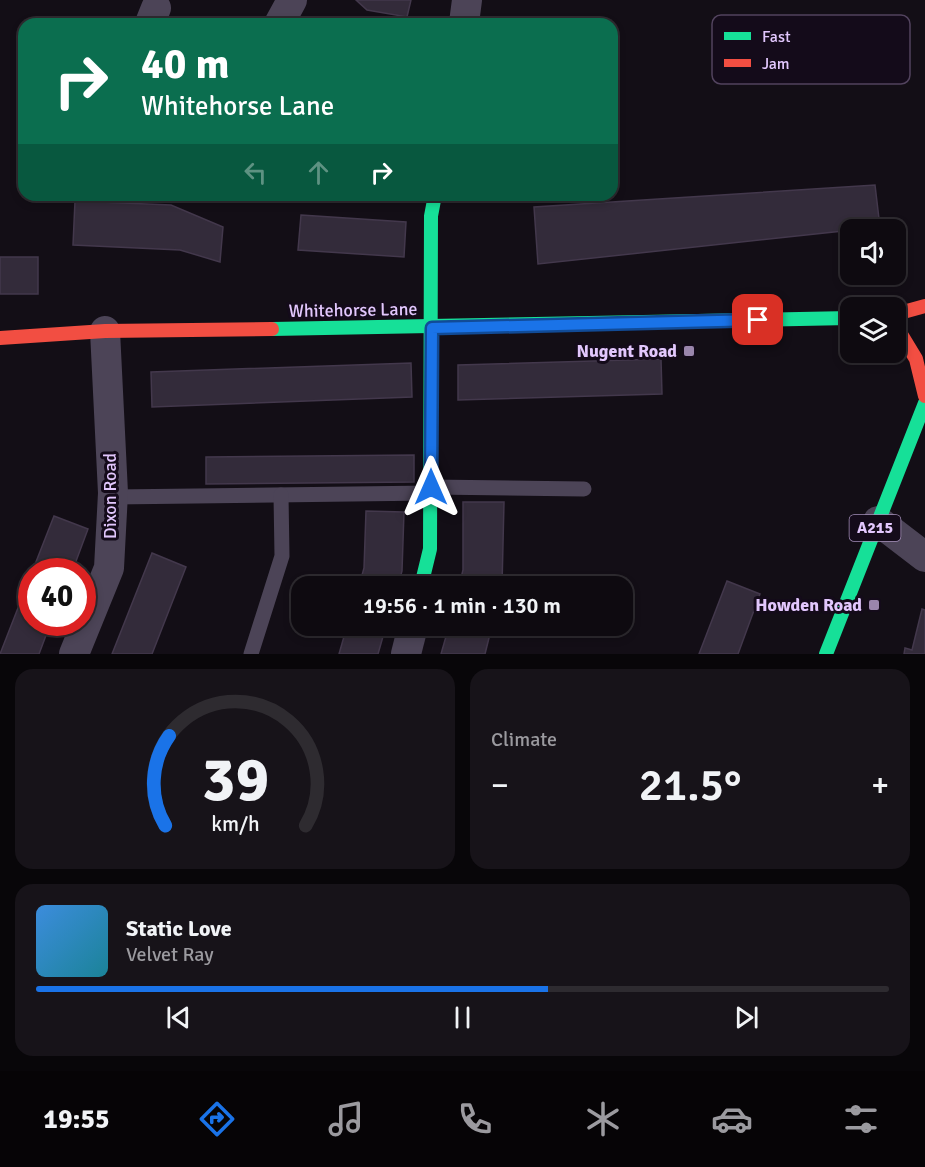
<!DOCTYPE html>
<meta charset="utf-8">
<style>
body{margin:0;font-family:Signika,sans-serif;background:#171319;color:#f1f3f6;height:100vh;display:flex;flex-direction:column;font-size:22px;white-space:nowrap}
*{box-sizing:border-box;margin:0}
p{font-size:20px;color:#9b9a9f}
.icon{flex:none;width:33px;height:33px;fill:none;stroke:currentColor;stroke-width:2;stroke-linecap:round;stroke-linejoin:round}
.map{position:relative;height:654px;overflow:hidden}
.details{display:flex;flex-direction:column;gap:15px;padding:15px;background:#080609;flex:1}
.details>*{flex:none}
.guide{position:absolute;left:18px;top:18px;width:600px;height:183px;border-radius:18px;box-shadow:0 3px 9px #0003,0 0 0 2px #2e2b30;background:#0b6e4f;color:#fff;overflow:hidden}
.tools{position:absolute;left:840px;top:219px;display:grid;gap:12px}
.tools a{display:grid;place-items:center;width:66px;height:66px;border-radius:12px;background:#0e0a10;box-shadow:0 3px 9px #0003,0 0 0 2px #2e2b30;font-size:30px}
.speed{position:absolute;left:18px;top:558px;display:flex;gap:12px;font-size:30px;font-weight:700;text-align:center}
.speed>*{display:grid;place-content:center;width:78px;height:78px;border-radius:50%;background:#0e0a10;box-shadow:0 3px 9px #0003,0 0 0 2px #2e2b30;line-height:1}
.speed .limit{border:9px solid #d22;background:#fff;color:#111}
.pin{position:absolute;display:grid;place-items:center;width:51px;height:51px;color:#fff;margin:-26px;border-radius:12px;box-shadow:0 3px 9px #0006}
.me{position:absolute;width:66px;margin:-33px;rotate:0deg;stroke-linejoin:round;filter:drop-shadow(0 0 4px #0008)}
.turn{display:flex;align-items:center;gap:21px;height:126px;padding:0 24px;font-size:27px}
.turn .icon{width:78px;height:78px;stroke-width:2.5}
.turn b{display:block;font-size:42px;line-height:51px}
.lanes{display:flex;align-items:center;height:57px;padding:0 24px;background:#0003;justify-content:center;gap:30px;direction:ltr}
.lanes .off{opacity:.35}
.big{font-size:45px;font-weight:600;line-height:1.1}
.details .widget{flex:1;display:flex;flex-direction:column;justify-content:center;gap:9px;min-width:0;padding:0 21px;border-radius:18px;background:#171319}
.details .dial{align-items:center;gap:0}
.dial svg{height:156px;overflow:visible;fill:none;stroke:#2e2b30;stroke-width:7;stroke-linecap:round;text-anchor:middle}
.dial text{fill:#f1f3f6;stroke:none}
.song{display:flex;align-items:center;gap:18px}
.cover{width:72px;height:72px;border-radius:9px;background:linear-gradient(135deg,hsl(210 70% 55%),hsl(190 70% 35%))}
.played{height:6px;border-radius:3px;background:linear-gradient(90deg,#1a73e8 60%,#2e2b30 60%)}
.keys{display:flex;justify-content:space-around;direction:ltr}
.heat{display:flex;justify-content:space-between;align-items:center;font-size:33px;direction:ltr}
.details .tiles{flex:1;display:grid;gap:15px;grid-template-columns:1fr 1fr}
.widget:last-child{grid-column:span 2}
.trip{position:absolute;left:291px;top:576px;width:342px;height:60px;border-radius:18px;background:#0e0a10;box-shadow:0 3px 9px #0003,0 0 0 2px #2e2b30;font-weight:600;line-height:60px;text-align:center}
.dock{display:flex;height:96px;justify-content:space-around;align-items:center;background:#060406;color:#9b9a9f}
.dock .icon{width:42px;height:42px}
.dock .current{color:#1a73e8}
.dock b{font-size:27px;color:#f1f3f6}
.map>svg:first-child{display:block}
.building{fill:#332b3a;stroke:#43384c;stroke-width:1.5}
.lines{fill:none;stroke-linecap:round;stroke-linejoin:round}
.lane{stroke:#4c4457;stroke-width:15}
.street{stroke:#4c4457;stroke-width:30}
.fast{stroke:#16e098;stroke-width:14}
.jam{stroke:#f24e42;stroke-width:14}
.route-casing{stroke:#114b97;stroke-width:15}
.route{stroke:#1a73e8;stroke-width:10}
.poi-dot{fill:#9a86ac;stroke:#140b1a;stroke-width:2}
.labels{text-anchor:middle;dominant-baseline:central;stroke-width:6;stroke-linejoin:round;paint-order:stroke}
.shield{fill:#140b1a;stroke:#a48fb9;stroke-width:1.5}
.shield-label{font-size:16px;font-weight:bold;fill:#e2c7fd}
.street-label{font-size:18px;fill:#e2c7fd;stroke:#140b1a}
.poi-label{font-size:18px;font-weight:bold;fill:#e2c7fd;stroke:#140b1a;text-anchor:end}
.key{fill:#140b1a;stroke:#52435e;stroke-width:1.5}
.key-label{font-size:16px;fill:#e2c7fd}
</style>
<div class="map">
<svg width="925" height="654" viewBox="0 0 925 654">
<rect width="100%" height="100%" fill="#130e16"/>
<g class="building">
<path d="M356,0H411L407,17L367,10Z"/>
<path d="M875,185L880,227L538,264L534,207Z"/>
<path d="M75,201L171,205L223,227L220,262L180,250L73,245Z"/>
<path d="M301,215L406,222L404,257L298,250Z"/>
<rect x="0" y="257" width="38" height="37"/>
<path d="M661,359L662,394L458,400V365Z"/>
<path d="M411,363L412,397L152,407L151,372Z"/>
<path d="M414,455V482L206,484V457Z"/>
<path d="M463,502H504L502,586H459L463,570Z"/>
<path d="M366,511L404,512L402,571L398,586H359L364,568Z"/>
<path d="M54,516L88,529L72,572H32Z"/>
<path d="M152,553L186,567L152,654H112Z"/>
<path d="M32,572V622H51L39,654H0Z"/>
<path d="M727,581L760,594L738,654H699Z"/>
<path d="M922,609L925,610V654H904L905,648L912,650Z"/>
<path d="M347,626H386L378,654H339Z"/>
<path d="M449,626H492L485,654H441Z"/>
</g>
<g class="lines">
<g class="lane">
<path d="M431,487L584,489"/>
<path d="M113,497L431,493"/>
<path d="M251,654L282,556L281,495"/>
</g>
<g class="street">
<path d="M464,23L467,0"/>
<path d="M154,24L150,23L156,8"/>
<path d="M279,24L292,0"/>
<path d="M878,521L925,557"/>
<path d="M74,654L109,568L113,493L105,331"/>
<path d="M406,654L413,626"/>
</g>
<g class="fast">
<path d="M272,329L850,318"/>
<path d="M421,586L430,549L431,216L435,195"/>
<path d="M826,654L925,403"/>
</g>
<g class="jam">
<path d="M896,314L925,306"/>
<path d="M896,326L916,359L925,396"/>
<path d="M0,338L105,331L272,329"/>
</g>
</g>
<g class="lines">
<g class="route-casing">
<path id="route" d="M431,487L432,328L758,320"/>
</g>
<use href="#route" class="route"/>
</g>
<g class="poi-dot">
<rect x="683" y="345" width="12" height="12" rx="3"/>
<rect x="868" y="599" width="12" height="12" rx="3"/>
</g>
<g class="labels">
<rect class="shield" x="849.5" y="515" width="51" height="26" rx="4.5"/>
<g class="shield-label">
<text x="875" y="528">A215</text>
</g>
<g class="street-label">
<text transform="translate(353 310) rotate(-1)">Whitehorse Lane</text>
<text transform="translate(110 496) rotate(-90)">Dixon Road</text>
</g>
<g class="poi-label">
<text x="677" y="351">Nugent Road</text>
<text x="862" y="605">Howden Road</text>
</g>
</g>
<rect x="712" y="15" width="198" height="69" rx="9" class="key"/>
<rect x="724" y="32" width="27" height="8" fill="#16e098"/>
<rect x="724" y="59" width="27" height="8" fill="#f24e42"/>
<g class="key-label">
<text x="762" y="42">Fast</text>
<text x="762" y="69">Jam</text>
</g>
</svg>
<div class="tools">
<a><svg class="icon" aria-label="sound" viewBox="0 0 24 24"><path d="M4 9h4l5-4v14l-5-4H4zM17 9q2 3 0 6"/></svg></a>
<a><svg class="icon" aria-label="layers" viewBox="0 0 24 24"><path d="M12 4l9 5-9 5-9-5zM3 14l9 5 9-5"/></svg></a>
</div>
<div class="speed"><div class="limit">40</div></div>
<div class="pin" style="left:758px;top:320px;background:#d93025"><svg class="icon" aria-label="arrive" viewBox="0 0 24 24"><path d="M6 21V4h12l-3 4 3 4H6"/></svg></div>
<svg class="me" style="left:431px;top:487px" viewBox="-20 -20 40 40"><path d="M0-17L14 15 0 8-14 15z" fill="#1a73e8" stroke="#fff" stroke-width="4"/></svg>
<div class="trip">19:56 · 1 min · 130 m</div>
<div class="guide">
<div class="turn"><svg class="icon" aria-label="right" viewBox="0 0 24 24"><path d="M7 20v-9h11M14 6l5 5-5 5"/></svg><div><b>40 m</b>Whitehorse Lane</div></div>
<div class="lanes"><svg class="icon off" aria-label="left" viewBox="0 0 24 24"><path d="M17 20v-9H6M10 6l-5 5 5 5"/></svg><svg class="icon off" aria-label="ahead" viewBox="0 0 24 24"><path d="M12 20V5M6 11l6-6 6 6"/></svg><svg class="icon" aria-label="right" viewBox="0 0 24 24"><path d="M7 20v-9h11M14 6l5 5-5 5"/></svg></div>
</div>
</div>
<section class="details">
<div class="tiles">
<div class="widget dial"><svg viewBox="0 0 100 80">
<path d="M14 69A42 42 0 1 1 86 69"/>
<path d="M14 69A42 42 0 0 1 16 23" stroke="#1a73e8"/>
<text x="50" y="56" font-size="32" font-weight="700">39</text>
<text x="50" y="72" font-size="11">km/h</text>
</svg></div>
<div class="widget"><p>Climate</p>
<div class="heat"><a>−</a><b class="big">21.5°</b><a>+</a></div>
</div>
<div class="widget">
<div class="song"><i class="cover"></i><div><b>Static Love</b><p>Velvet Ray</p></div></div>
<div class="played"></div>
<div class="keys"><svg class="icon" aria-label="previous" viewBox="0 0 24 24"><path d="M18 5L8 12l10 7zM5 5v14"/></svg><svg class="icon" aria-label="pause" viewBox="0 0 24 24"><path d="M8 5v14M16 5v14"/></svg><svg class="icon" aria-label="next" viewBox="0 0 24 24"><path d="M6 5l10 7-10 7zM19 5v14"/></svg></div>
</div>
</div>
</section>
<nav class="dock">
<b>19:55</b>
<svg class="icon current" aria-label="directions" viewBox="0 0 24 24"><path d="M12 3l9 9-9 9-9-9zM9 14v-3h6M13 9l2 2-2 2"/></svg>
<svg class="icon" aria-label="music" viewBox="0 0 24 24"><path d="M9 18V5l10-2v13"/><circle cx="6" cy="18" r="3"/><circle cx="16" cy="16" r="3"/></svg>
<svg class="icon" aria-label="phone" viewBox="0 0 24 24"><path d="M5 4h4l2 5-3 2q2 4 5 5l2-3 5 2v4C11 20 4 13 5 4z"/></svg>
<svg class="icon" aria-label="climate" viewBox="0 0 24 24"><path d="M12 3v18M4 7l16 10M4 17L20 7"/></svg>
<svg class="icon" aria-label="car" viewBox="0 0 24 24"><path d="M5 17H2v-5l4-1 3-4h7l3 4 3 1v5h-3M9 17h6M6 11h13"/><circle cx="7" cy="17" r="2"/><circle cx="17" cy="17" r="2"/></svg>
<svg class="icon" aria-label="filters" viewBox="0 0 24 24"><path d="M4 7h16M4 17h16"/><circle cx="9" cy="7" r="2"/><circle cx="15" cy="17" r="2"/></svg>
</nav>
